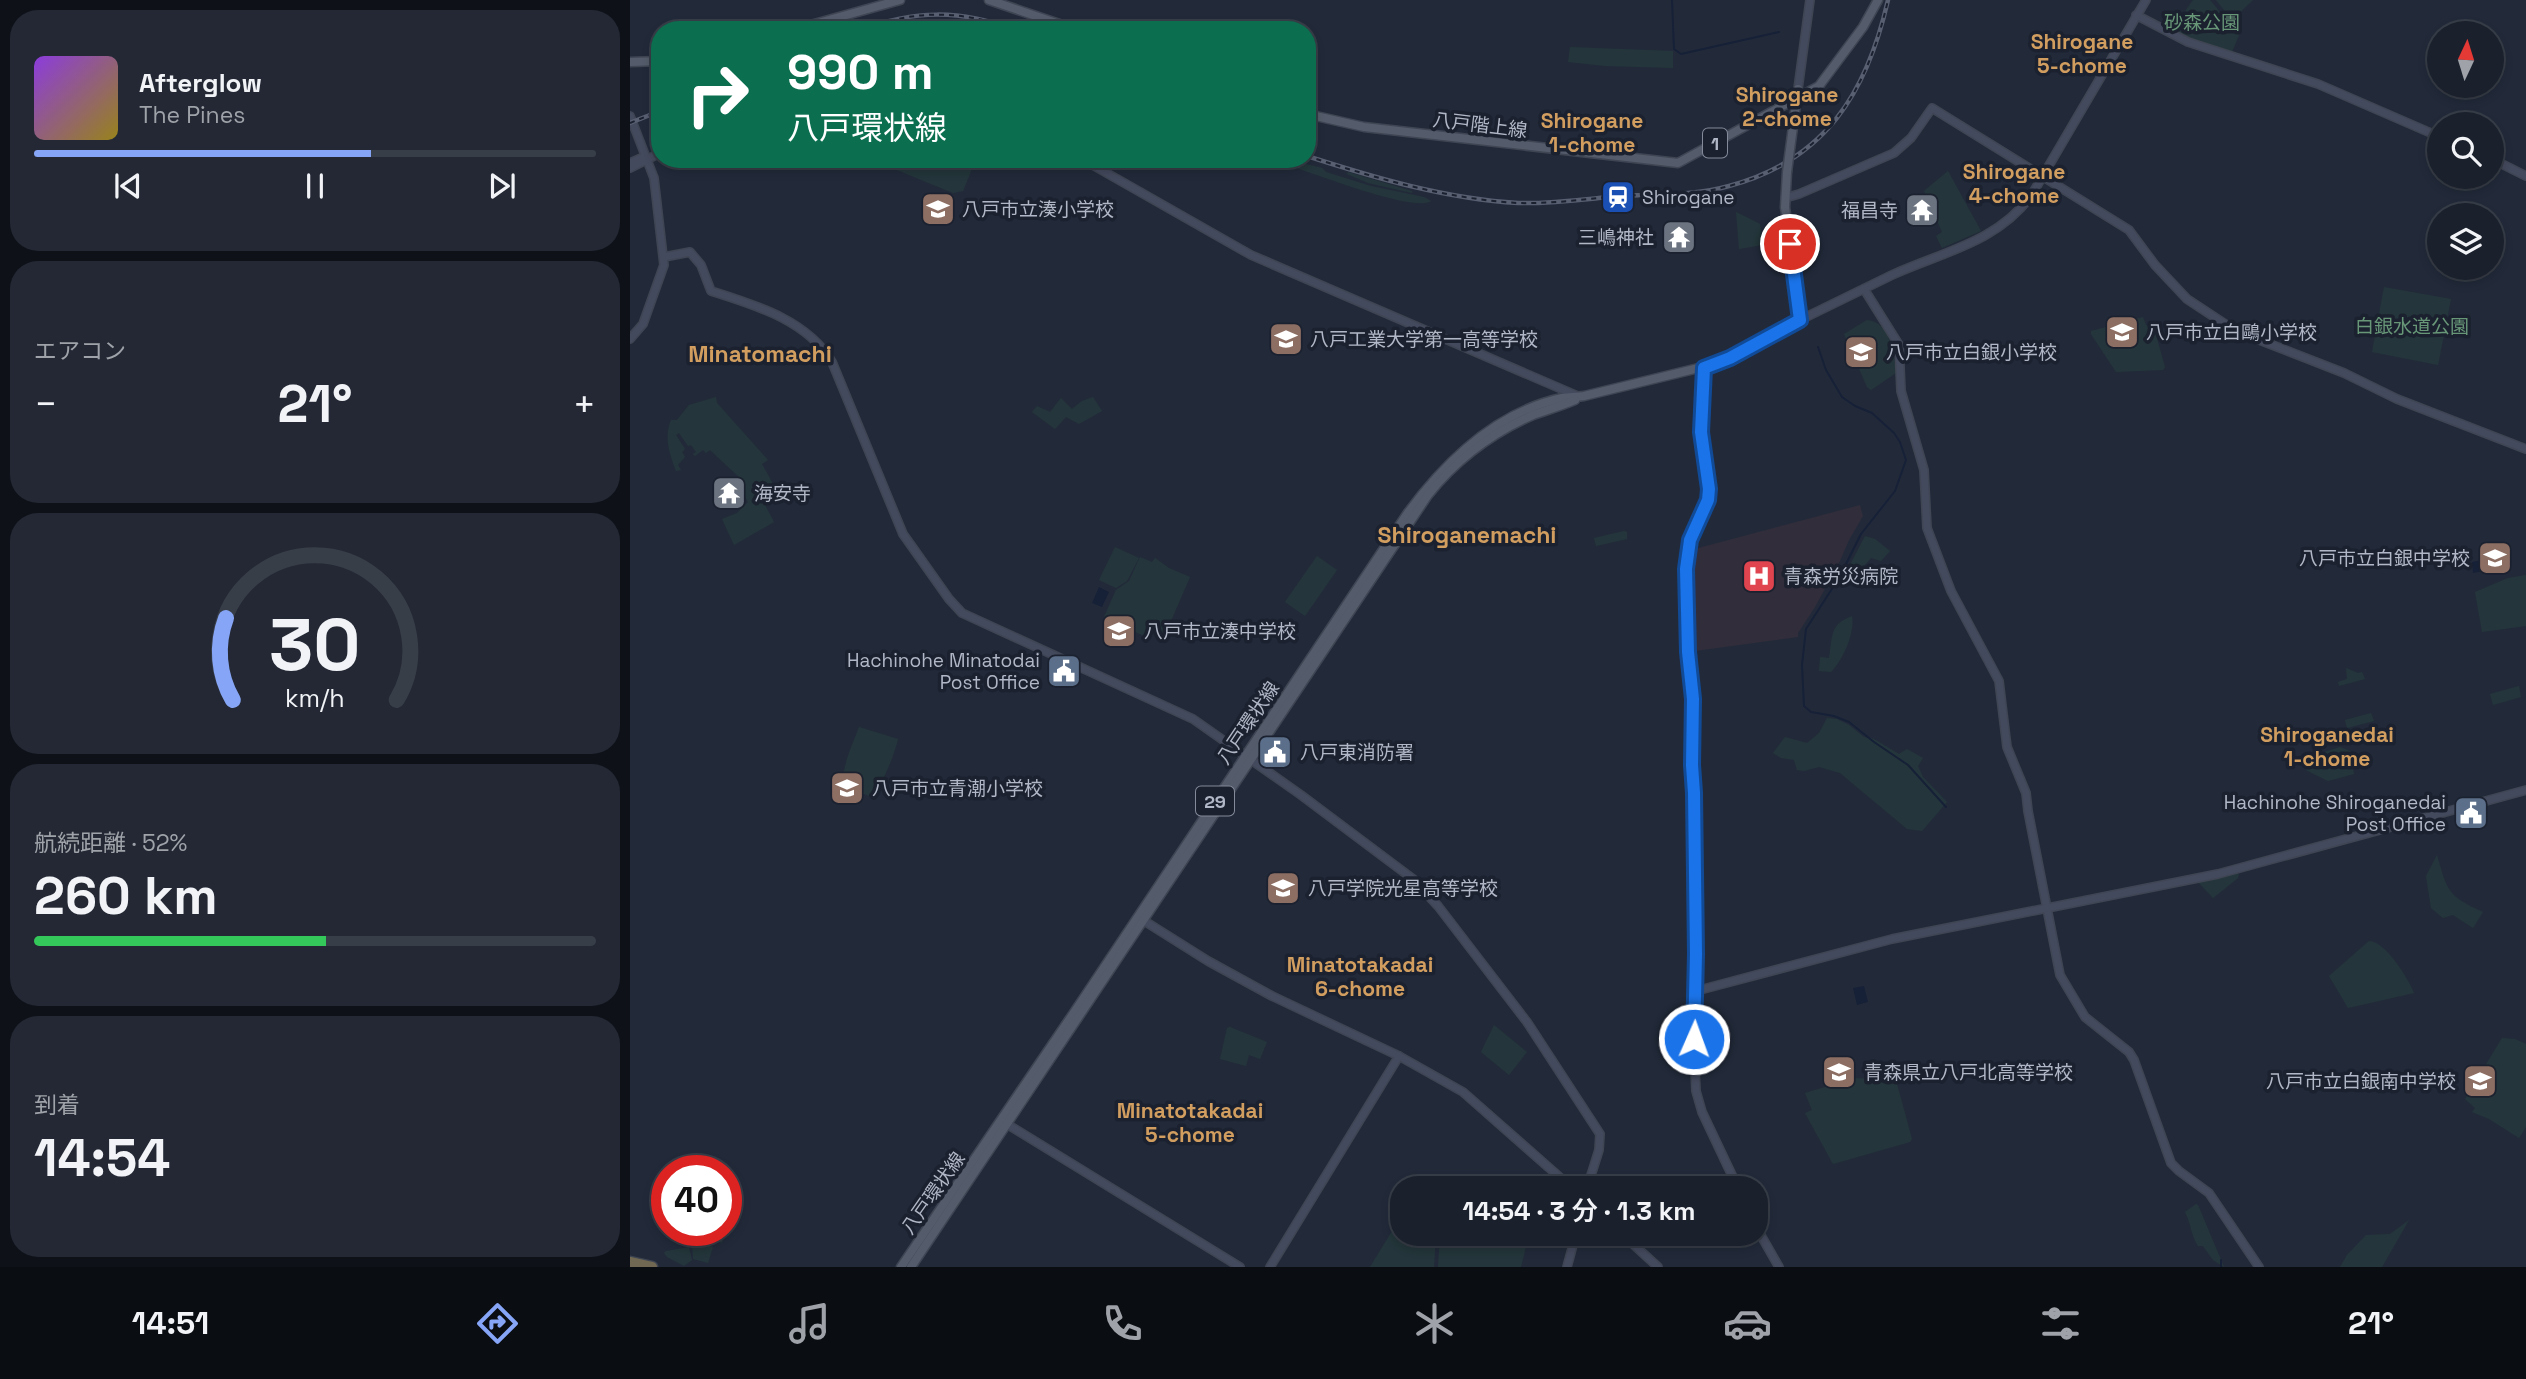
<!DOCTYPE html>
<html lang="ja">
<meta charset="utf-8">
<style>
body{margin:0;font-family:"Space Grotesk","Noto Sans JP",sans-serif;background:#232834;color:#f1f3f6;height:100vh;display:flex;flex-direction:column;font-size:26px;white-space:nowrap}
*{box-sizing:border-box;margin:0}
p{font-size:23px;color:#9fa3a9}
.icon{flex:none;width:38px;height:38px;fill:none;stroke:currentColor;stroke-width:2;stroke-linecap:round;stroke-linejoin:round}
.map{position:relative;flex:1;overflow:hidden}
.sheet{display:flex;flex-direction:column;gap:10px;padding:10px;background:#0e1218;width:630px}
.sheet>*{flex:none}
.top-card{position:absolute;left:21px;top:21px;width:665px;height:147px;border-radius:28px;box-shadow:0 4px 10px #0003,0 0 0 2px #383e48;background:#0b6e4f;color:#fff;overflow:hidden}
.needle{width:46px;rotate:4deg}
.tools{position:absolute;left:1797px;top:21px;display:grid;gap:14px}
.tools a{display:grid;place-items:center;width:77px;height:77px;border-radius:50%;background:#1a202c;box-shadow:0 4px 10px #0003,0 0 0 2px #383e48;font-size:35px}
.speed{position:absolute;left:21px;top:1155px;display:flex;gap:14px;font-size:35px;font-weight:700;text-align:center}
.speed>*{display:grid;place-content:center;width:91px;height:91px;border-radius:50%;background:#1a202c;box-shadow:0 4px 10px #0003,0 0 0 2px #383e48;line-height:1}
.speed .limit{border:10px solid #d22;background:#fff;color:#111}
.pin{position:absolute;display:grid;place-items:center;width:60px;height:60px;color:#fff;margin:-30px;border:4px solid #fff;border-radius:50%;box-shadow:0 2px 7px #0007}
.me{position:absolute;width:77px;margin:-38px;rotate:2deg;stroke-linejoin:round;filter:drop-shadow(0 0 5px #0008)}
.turn{display:flex;align-items:center;gap:24px;height:147px;padding:0 21px;font-size:32px}
.turn .icon{width:91px;height:91px;stroke-width:2.5}
.turn b{display:block;font-size:49px;line-height:60px}
.big{font-size:52px;font-weight:600;line-height:1.1}
.sheet .tile{flex:1;display:flex;flex-direction:column;justify-content:center;gap:10px;min-width:0;padding:0 24px;border-radius:28px;background:#232834}
.sheet .dial{align-items:center;gap:0}
.dial svg{height:182px;overflow:visible;fill:none;stroke:#383e48;stroke-width:7;stroke-linecap:round;text-anchor:middle}
.dial text{fill:#f1f3f6;stroke:none}
.song{display:flex;align-items:center;gap:21px}
.cover{width:84px;height:84px;border-radius:10px;background:linear-gradient(135deg,hsl(270 70% 55%),hsl(50 70% 35%))}
.played{height:7px;border-radius:4px;background:linear-gradient(90deg,#86a5f6 60%,#383e48 60%)}
.keys{display:flex;justify-content:space-around;direction:ltr}
.heat{display:flex;justify-content:space-between;align-items:center;font-size:38px;direction:ltr}
.charge{height:10px;border-radius:5px;background:linear-gradient(90deg,#34c759 52%,#383e48 0)}
.trip{position:absolute;left:760px;top:1176px;width:378px;height:70px;border-radius:28px;background:#1a202c;box-shadow:0 4px 10px #0003,0 0 0 2px #383e48;font-weight:600;line-height:70px;text-align:center}
.tabs{display:flex;height:112px;justify-content:space-around;align-items:center;background:#0a0d12;color:#9fa3a9}
.tabs .icon{width:49px;height:49px}
.tabs .active{color:#86a5f6}
.tabs b{font-size:32px;color:#f1f3f6}
main{display:flex;flex:1;min-height:0}
.map>svg:first-child{display:block}
.medical{fill:#312d3b}
.green{fill:#24363b}
.water{fill:#162037}
.lines{fill:none;stroke-linecap:round;stroke-linejoin:round}
.stream{stroke:#162037;stroke-width:2}
.secondary-casing{stroke:#3f4553;stroke-width:10}
.primary-casing{stroke:#3f4553;stroke-width:11}
.highway-casing{stroke:#3e4452;stroke-width:13}
.secondary{stroke:#444a5d;stroke-width:7}
.primary{stroke:#545b6a;stroke-width:8}
.highway{stroke:#706853;stroke-width:10}
.rail-casing{stroke:#585f71;stroke-width:4.5}
.rail{stroke:#1b212f;stroke-width:2;stroke-dasharray:5;stroke-linecap:butt}
.primary-bridge-casing{stroke:#3f4553;stroke-width:11;stroke-linecap:butt}
.primary-bridge{stroke:#545b6a;stroke-width:8}
.route-casing{stroke:#114b97;stroke-width:18}
.route{stroke:#1a73e8;stroke-width:12}
.labels{text-anchor:middle;dominant-baseline:central;stroke-width:7;stroke-linejoin:round;paint-order:stroke}
.shield{fill:#1b212f;stroke:#848a99;stroke-width:2}
.shield-label{font-size:18px;font-weight:bold;fill:#b1b7c6}
.park-label{font-size:19px;fill:#689778;stroke:#1b212f}
.street-label{font-size:19px;fill:#b1b7c6;stroke:#1b212f}
.poi-label{font-size:19px;fill:#b1b7c6;stroke:#1b212f;text-anchor:start}
.neighbourhood-label{font-size:21px;font-weight:bold;fill:#d29e60;stroke:#1b212f}
.quarter-label{font-size:23px;font-weight:bold;fill:#d29e60;stroke:#1b212f}
</style>
<main>
<section class="sheet">
<div class="tile">
<div class="song"><i class="cover"></i><div><b>Afterglow</b><p>The Pines</p></div></div>
<div class="played"></div>
<div class="keys"><svg class="icon" aria-label="previous" viewBox="0 0 24 24"><path d="M18 5L8 12l10 7zM5 5v14"/></svg><svg class="icon" aria-label="pause" viewBox="0 0 24 24"><path d="M8 5v14M16 5v14"/></svg><svg class="icon" aria-label="next" viewBox="0 0 24 24"><path d="M6 5l10 7-10 7zM19 5v14"/></svg></div>
</div>
<div class="tile"><p>エアコン</p>
<div class="heat"><a>−</a><b class="big">21°</b><a>+</a></div>
</div>
<div class="tile dial"><svg viewBox="0 0 100 80">
<path d="M14 69A42 42 0 1 1 86 69"/>
<path d="M14 69A42 42 0 0 1 11 33" stroke="#86a5f6"/>
<text x="50" y="56" font-size="32" font-weight="700">30</text>
<text x="50" y="72" font-size="11">km/h</text>
</svg></div>
<div class="tile"><p>航続距離 · 52%</p><b class="big">260 km</b><div class="charge"></div></div>
<div class="tile"><p>到着</p><b class="big">14:54</b></div>
</section>
<div class="map">
<svg width="1896" height="1267" viewBox="0 0 1896 1267">
<rect width="100%" height="100%" fill="#222a3a"/>
<path class="medical" d="M1230,505L1233,516L1219,540L1210,561L1185,607L1168,633V637L1058,652L1057,551Z"/>
<g class="green">
<path d="M1563,0H1580L1609,35L1602,52L1559,40L1542,30Z"/>
<path d="M1586,0H1623L1602,20Z"/>
<path d="M289,19L343,22L367,30L271,22Z"/>
<path d="M940,47L1043,51V68L975,66L938,62Z"/>
<path d="M242,159H346L333,191L323,193L257,166L253,169Z"/>
<path d="M638,159H656L692,168L696,172L741,186L794,197L801,201C782,214 665,165 638,159Z"/>
<path d="M1318,171L1351,231L1312,248L1306,236L1312,232L1294,191Z"/>
<path d="M718,172L782,191V193L738,183L717,174Z"/>
<path d="M1106,212L1130,224L1133,245L1109,249Z"/>
<path d="M1754,287L1821,299L1808,365L1742,352Z"/>
<path d="M1513,317L1516,325L1524,328L1535,367L1533,370L1486,372L1461,334V331Z"/>
<path d="M1237,320C1260,322 1264,354 1266,373L1241,390L1237,387L1214,334Z"/>
<path d="M86,397L87,403L138,460L132,464L148,493L133,501L144,522L104,545L92,519L107,513L118,502L110,488L111,479L80,450L76,453L73,450L65,456L63,454L66,452L61,445L58,446L49,433L46,435L55,449L52,452L55,457L48,465L51,470L46,471C39,453 34,437 41,420H47L59,405Z"/>
<path d="M463,397L472,411L449,424L436,417L425,429L402,412L407,406L420,412L431,398L442,409L452,401Z"/>
<path d="M994,531L997,532V539L966,546L964,538Z"/>
<path d="M1235,536L1245,539L1260,551L1251,561L1241,558L1224,577L1217,578L1209,586Z"/>
<path d="M485,547L509,558L497,581L486,588L469,580Z"/>
<path d="M687,556L707,570L675,616L655,602Z"/>
<path d="M510,557L522,562L525,558L539,568L560,577L534,637L518,629L514,636L474,617L486,590L499,581Z"/>
<path d="M1896,575V626L1852,632L1845,592L1878,578Z"/>
<path d="M1222,616C1225,633 1213,660 1201,672L1189,671L1190,657L1199,658C1203,636 1199,625 1222,616Z"/>
<path d="M1716,668L1728,673L1732,672L1735,679L1709,686L1708,682L1717,679Z"/>
<path d="M1889,686L1891,697L1863,705L1860,694Z"/>
<path d="M1741,713L1744,721L1717,728L1715,720Z"/>
<path d="M1197,718L1207,719L1219,725L1234,737L1244,739L1269,754L1277,749L1293,758L1288,766L1293,777L1317,802L1292,831L1277,829L1210,773L1189,767L1174,771L1167,770L1164,760L1151,758L1143,753L1155,737L1177,743L1189,733Z"/>
<path d="M229,727L268,739C263,760 253,778 245,798L214,787C210,769 223,744 229,727Z"/>
<path d="M1710,747L1720,751L1724,774L1698,781L1676,770L1691,753Z"/>
<path d="M1807,855C1817,890 1817,896 1853,912L1843,928L1823,915L1813,918L1801,908L1796,876Z"/>
<path d="M1609,873L1608,878L1583,898L1568,882Z"/>
<path d="M1739,941C1756,942 1777,977 1784,993L1718,1008L1699,976Z"/>
<path d="M864,1025L897,1052L879,1075L851,1052Z"/>
<path d="M600,1027L637,1042L630,1059L619,1055L616,1066L590,1059L597,1028Z"/>
<path d="M1872,1038L1885,1039L1896,1044V1127L1889,1138L1859,1119L1842,1112L1845,1108L1835,1099Z"/>
<path d="M1264,1073L1282,1139L1280,1142L1203,1164L1175,1113L1182,1110L1175,1093L1225,1078L1243,1079Z"/>
<path d="M1010,1180L1055,1185V1188H1009Z"/>
<path d="M1566,1204L1568,1205L1594,1267L1583,1260L1573,1246H1568C1561,1236 1561,1223 1555,1212Z"/>
<path d="M1779,1220L1752,1267H1710L1717,1255L1736,1235L1760,1234Z"/>
<path d="M767,1223H772V1234H806L804,1267H740Z"/>
<path d="M61,1230H96V1234L99,1236H94L92,1243L81,1240L79,1245L83,1247L78,1263L63,1259Z"/>
<path d="M810,1234H899L891,1267H808Z"/>
<path d="M59,1247L62,1260L54,1266L37,1257L34,1253L36,1251Z"/>
</g>
<g class="water">
<path d="M1858,559L1860,570L1843,573L1842,562Z"/>
<path d="M469,587L479,592L472,607L462,603Z"/>
<path d="M1234,986L1238,1002L1227,1005L1223,988Z"/>
</g>
<g class="lines">
<g class="stream">
<path d="M1042,0L1044,49L1051,54L1149,32"/>
<path d="M1188,347L1196,370L1212,397L1225,406L1242,413L1264,433L1270,442L1276,460L1265,491L1231,534L1209,578L1176,629L1172,665L1174,706L1181,712L1204,716L1219,722L1244,742L1278,765L1316,807"/>
<path d="M1591,1267V1260"/>
</g>
<g class="secondary-casing">
<g id="secondary">
<path d="M1506,15L1558,42L1688,84L1810,137"/>
<path d="M1168,89L1180,0"/>
<path d="M0,116L24,178L34,265L13,324L0,339"/>
<path d="M452,159L621,255L950,397"/>
<path d="M1862,159L1896,176"/>
<path d="M0,163L11,158L17,159"/>
<path d="M0,168L30,153"/>
<path d="M1155,198L1169,194L1264,153L1281,138L1302,108L1499,230L1525,265L1557,299L1604,330L1714,373L1767,399L1896,449"/>
<path d="M34,257L60,252L71,265L81,291C125,305 177,320 202,362L273,534L319,599L332,613L563,719L671,795L783,879L808,906L897,1022L970,1134L969,1150L957,1188"/>
<path d="M1234,289L1269,345L1271,391L1294,470L1297,528L1321,591L1369,681L1377,747L1396,793L1398,811L1430,975L1455,1017L1499,1052L1504,1060L1541,1163L1549,1171L1579,1193L1629,1267"/>
<path d="M1170,320C1201,305 1231,290 1262,275C1312,252 1366,243 1401,196L1516,0"/>
<path d="M1074,367L1071,432L1079,489L1078,500L1060,540L1056,569L1058,652L1063,699L1062,765L1064,793L1066,983L1063,1027L1066,1091L1072,1112L1108,1188"/>
<path d="M508,917L578,961L642,996L769,1056L833,1092L942,1188"/>
<path d="M1066,991L1262,939L1588,874L1896,790"/>
<path d="M372,1121L610,1267"/>
<path d="M1125,1225L1149,1267"/>
<path d="M992,1234L1028,1267"/>
<path d="M640,1267L769,1056"/>
<path d="M937,1267L946,1234"/>
</g>
</g>
<g class="primary-casing">
<g id="primary">
<path d="M359,0L447,30"/>
<path d="M163,30L270,0"/>
<path d="M0,62L30,61"/>
<path d="M677,114L734,127L1048,163L1189,86L1233,27L1248,0"/>
<path d="M271,1267L443,1014L777,514C815,462 867,412 932,398C940,397 947,397 954,396L1085,364L1170,320L1155,207L1157,172"/>
<path d="M281,1267L798,495C826,460 862,433 903,415C917,410 931,406 945,400"/>
</g>
</g>
<g class="highway-casing">
<path id="highway" d="M0,1262L22,1267"/>
</g>
<use href="#secondary" class="secondary"/>
<use href="#primary" class="primary"/>
<use href="#highway" class="highway"/>
<g class="rail-casing">
<g id="rail">
<path d="M231,30C283,10 331,9 384,30"/>
<path d="M0,123L30,111"/>
<path d="M677,156C745,178 817,199 888,203C922,204 956,199 989,196C1025,194 1064,196 1099,186C1196,160 1237,92 1258,0"/>
</g>
</g>
<use href="#rail" class="rail"/>
<g class="primary-bridge-casing">
<path id="primary-bridge" d="M1157,172L1168,89"/>
</g>
<use href="#primary-bridge" class="primary-bridge"/>
</g>
<g class="lines">
<g class="route-casing">
<path id="route" d="M1064,1039L1066,954L1064,793L1062,765L1063,699L1058,652L1056,569L1060,540L1078,500L1079,489L1071,432L1074,368L1100,358L1170,320L1160,244"/>
</g>
<use href="#route" class="route"/>
</g>
<defs>
<g id="station-square" transform="scale(1.75)"><rect x="-9" y="-9" width="18" height="18" rx="4" fill="#1a4fb4" stroke="#1b212f"/><path d="M-3-6H3Q5-6 5-4V2Q5 4 3 4L4.5 6H3L1.5 4h-3L-3 6H-4.5L-3 4Q-5 4-5 2V-4Q-5-6-3-6ZM-3.5-4v3h7v-3ZM-3.5 1v1.5H-2V1ZM2 1v1.5H3.5V1Z" fill="#fff"/></g>
<g id="school-square" transform="scale(1.75)"><rect x="-9" y="-9" width="18" height="18" rx="4" fill="#8d6e63" stroke="#1b212f"/><path d="M0-5L7-2L0 1L-7-2ZM-4 1L0 2.5L4 1V4Q0 6-4 4Z" fill="#fff"/></g>
<g id="temple-square" transform="scale(1.75)"><rect x="-9" y="-9" width="18" height="18" rx="4" fill="#6b7280" stroke="#1b212f"/><path d="M0-6L5-2H3V0L6.5 2.5H4V6H1.5V3h-3V6H-4V2.5H-6.5L-3 0V-2H-5Z" fill="#fff"/></g>
<g id="hospital-square" transform="scale(1.75)"><rect x="-9" y="-9" width="18" height="18" rx="4" fill="#e0444e" stroke="#1b212f"/><path d="M-5-5h3v3.5h4V-5h3V5h-3V1.5h-4V5h-3Z" fill="#fff"/></g>
<g id="civic-square" transform="scale(1.75)"><rect x="-9" y="-9" width="18" height="18" rx="4" fill="#5c6f8a" stroke="#1b212f"/><path d="M-.6-6.5H3V-4.5H.6V-3L4-1V1h2V6H-6V1h2V-1L-.6-3ZM-1.2 2.5V6h2.4V2.5Z" fill="#fff"/></g>
</defs>
<g fill-rule="evenodd">
<use href="#station-square" x="988" y="197"/>
<use href="#school-square" x="308" y="209"/>
<use href="#temple-square" x="1292" y="210"/>
<use href="#temple-square" x="1049" y="237"/>
<use href="#school-square" x="1492" y="332"/>
<use href="#school-square" x="656" y="339"/>
<use href="#school-square" x="1231" y="352"/>
<use href="#temple-square" x="99" y="493"/>
<use href="#school-square" x="1865" y="558"/>
<use href="#hospital-square" x="1129" y="576"/>
<use href="#school-square" x="489" y="631"/>
<use href="#civic-square" x="434" y="671"/>
<use href="#civic-square" x="645" y="752"/>
<use href="#school-square" x="217" y="788"/>
<use href="#civic-square" x="1841" y="813"/>
<use href="#school-square" x="653" y="888"/>
<use href="#school-square" x="1209" y="1072"/>
<use href="#school-square" x="1850" y="1081"/>
</g>
<g class="labels">
<g class="shield">
<rect x="1073" y="128.5" width="24" height="29" rx="5"/>
<rect x="566" y="786.5" width="38" height="29" rx="5"/>
</g>
<g class="shield-label">
<text x="1085" y="143">1</text>
<text x="585" y="801">29</text>
</g>
<g class="park-label">
<text x="1572" y="22">砂森公園</text>
<text x="1782" y="326">白銀水道公園</text>
</g>
<g class="street-label">
<text transform="translate(850 125) rotate(7)">八戸階上線</text>
<text transform="translate(618 723) rotate(-56)">八戸環状線</text>
<text transform="translate(303 1193) rotate(-55)">八戸環状線</text>
</g>
<g class="poi-label">
<text x="1012" y="197">Shirogane</text>
<text x="332" y="209">八戸市立湊小学校</text>
<text x="1268" y="210" text-anchor="end">福昌寺</text>
<text x="1024" y="237" text-anchor="end">三嶋神社</text>
<text x="1516" y="332">八戸市立白鷗小学校</text>
<text x="680" y="339">八戸工業大学第一高等学校</text>
<text x="1256" y="352">八戸市立白銀小学校</text>
<text x="124" y="493">海安寺</text>
<text x="1840" y="558" text-anchor="end">八戸市立白銀中学校</text>
<text x="1154" y="576">青森労災病院</text>
<text x="514" y="631">八戸市立湊中学校</text>
<text x="410" y="660" text-anchor="end">Hachinohe Minatodai<tspan x="410" dy="22">Post Office</tspan></text>
<text x="670" y="752">八戸東消防署</text>
<text x="242" y="788">八戸市立青潮小学校</text>
<text x="1816" y="802" text-anchor="end">Hachinohe Shiroganedai<tspan x="1816" dy="22">Post Office</tspan></text>
<text x="678" y="888">八戸学院光星高等学校</text>
<text x="1234" y="1072">青森県立八戸北高等学校</text>
<text x="1826" y="1081" text-anchor="end">八戸市立白銀南中学校</text>
</g>
<g class="neighbourhood-label">
<text x="1452" y="41">Shirogane<tspan x="1452" dy="24">5-chome</tspan></text>
<text x="1157" y="94">Shirogane<tspan x="1157" dy="24">2-chome</tspan></text>
<text x="962" y="120">Shirogane<tspan x="962" dy="24">1-chome</tspan></text>
<text x="1384" y="171">Shirogane<tspan x="1384" dy="24">4-chome</tspan></text>
<text x="1697" y="734">Shiroganedai<tspan x="1697" dy="24">1-chome</tspan></text>
<text x="730" y="964">Minatotakadai<tspan x="730" dy="24">6-chome</tspan></text>
<text x="560" y="1110">Minatotakadai<tspan x="560" dy="24">5-chome</tspan></text>
</g>
<g class="quarter-label">
<text x="130" y="354">Minatomachi</text>
<text x="837" y="535">Shiroganemachi</text>
</g>
</g>
</svg>
<div class="tools">
<a><svg class="needle" viewBox="-14 -14 28 28"><path d="M0-13l5 13h-10z" fill="#e53935"/><path d="M0 13l5-13h-10z" fill="#9fa3a9"/></svg></a>
<a><svg class="icon" aria-label="search" viewBox="0 0 24 24"><circle cx="10" cy="10" r="6"/><path d="M15 15l6 6"/></svg></a>
<a><svg class="icon" aria-label="layers" viewBox="0 0 24 24"><path d="M12 4l9 5-9 5-9-5zM3 14l9 5 9-5"/></svg></a>
</div>
<div class="speed"><div class="limit">40</div></div>
<div class="pin" style="left:1160px;top:244px;background:#d93025"><svg class="icon" aria-label="arrive" viewBox="0 0 24 24"><path d="M6 21V4h12l-3 4 3 4H6"/></svg></div>
<svg class="me" style="left:1064px;top:1039px" viewBox="-20 -20 40 40"><circle r="17" fill="#1a73e8" stroke="#fff" stroke-width="3"/><path d="M0-11L8 9 0 5-8 9z" fill="#fff"/></svg>
<div class="trip">14:54 · 3 分 · 1.3 km</div>
<div class="top-card">
<div class="turn"><svg class="icon" aria-label="right" viewBox="0 0 24 24"><path d="M7 20v-9h11M14 6l5 5-5 5"/></svg><div><b>990 m</b>八戸環状線</div></div>
</div>
</div>
</main>
<nav class="tabs">
<b>14:51</b>
<svg class="icon active" aria-label="directions" viewBox="0 0 24 24"><path d="M12 3l9 9-9 9-9-9zM9 14v-3h6M13 9l2 2-2 2"/></svg>
<svg class="icon" aria-label="music" viewBox="0 0 24 24"><path d="M9 18V5l10-2v13"/><circle cx="6" cy="18" r="3"/><circle cx="16" cy="16" r="3"/></svg>
<svg class="icon" aria-label="phone" viewBox="0 0 24 24"><path d="M5 4h4l2 5-3 2q2 4 5 5l2-3 5 2v4C11 20 4 13 5 4z"/></svg>
<svg class="icon" aria-label="climate" viewBox="0 0 24 24"><path d="M12 3v18M4 7l16 10M4 17L20 7"/></svg>
<svg class="icon" aria-label="car" viewBox="0 0 24 24"><path d="M5 17H2v-5l4-1 3-4h7l3 4 3 1v5h-3M9 17h6M6 11h13"/><circle cx="7" cy="17" r="2"/><circle cx="17" cy="17" r="2"/></svg>
<svg class="icon" aria-label="filters" viewBox="0 0 24 24"><path d="M4 7h16M4 17h16"/><circle cx="9" cy="7" r="2"/><circle cx="15" cy="17" r="2"/></svg>
<b>21°</b>
</nav>
